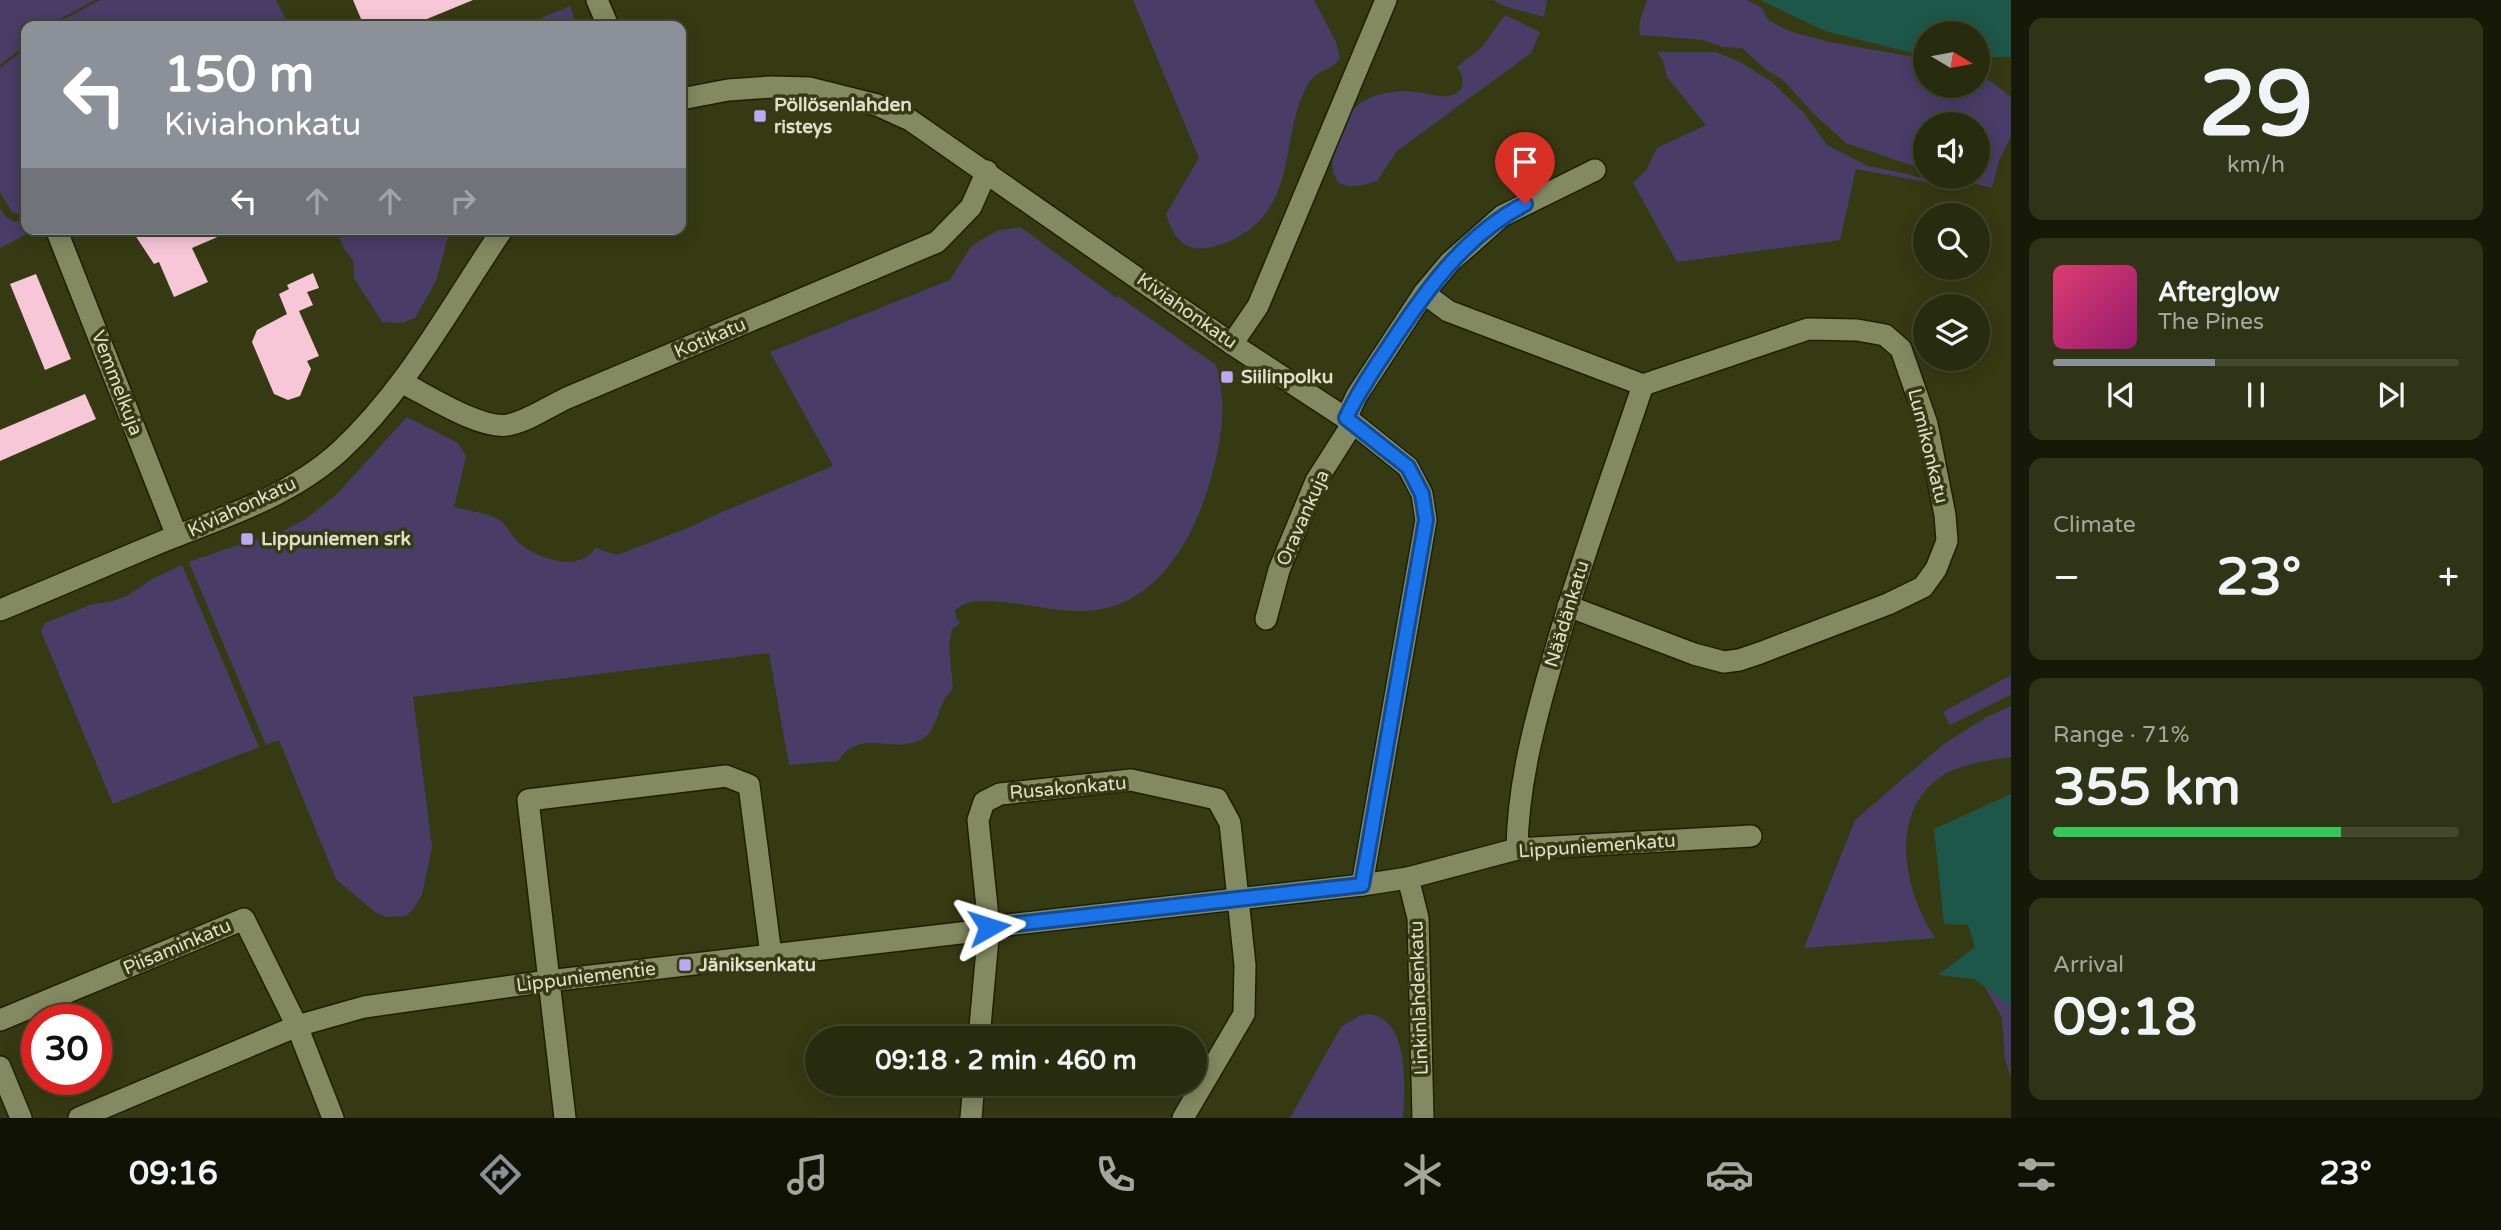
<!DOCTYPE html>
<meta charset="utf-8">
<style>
body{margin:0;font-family:"Varela Round",sans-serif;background:#303417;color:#f1f3f6;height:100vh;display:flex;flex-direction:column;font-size:26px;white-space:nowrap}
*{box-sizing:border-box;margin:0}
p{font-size:23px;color:#a5a79e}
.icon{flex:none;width:38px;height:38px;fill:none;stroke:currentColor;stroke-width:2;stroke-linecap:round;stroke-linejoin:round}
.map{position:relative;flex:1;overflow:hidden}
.sheet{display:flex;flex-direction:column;gap:18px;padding:18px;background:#161808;width:490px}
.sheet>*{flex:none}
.banner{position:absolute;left:21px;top:21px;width:665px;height:214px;border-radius:14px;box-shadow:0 4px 18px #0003,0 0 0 2px #44482e;background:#8c9099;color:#fff;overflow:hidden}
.needle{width:46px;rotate:100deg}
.controls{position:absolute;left:1913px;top:21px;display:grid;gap:14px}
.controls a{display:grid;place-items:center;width:77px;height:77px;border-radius:50%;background:#282c0e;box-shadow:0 4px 18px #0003,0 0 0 2px #44482e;font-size:35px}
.speed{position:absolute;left:21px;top:1004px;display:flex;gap:14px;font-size:35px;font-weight:700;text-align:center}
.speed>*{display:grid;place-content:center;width:91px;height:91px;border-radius:50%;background:#282c0e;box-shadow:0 4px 18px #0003,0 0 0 2px #44482e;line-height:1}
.speed .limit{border:10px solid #d22;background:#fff;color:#111}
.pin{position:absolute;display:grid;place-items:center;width:60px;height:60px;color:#fff;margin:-72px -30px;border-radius:50% 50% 50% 0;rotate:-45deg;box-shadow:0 0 7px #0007}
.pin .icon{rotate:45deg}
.me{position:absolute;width:77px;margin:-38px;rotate:84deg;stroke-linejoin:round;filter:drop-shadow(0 0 5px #0008)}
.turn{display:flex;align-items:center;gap:24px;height:147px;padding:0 28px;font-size:32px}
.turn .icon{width:91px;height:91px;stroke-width:2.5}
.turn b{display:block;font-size:49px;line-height:60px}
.lanes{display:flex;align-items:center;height:66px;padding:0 28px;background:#0003;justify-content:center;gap:35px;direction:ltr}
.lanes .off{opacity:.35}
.big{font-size:52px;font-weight:700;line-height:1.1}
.sheet .tile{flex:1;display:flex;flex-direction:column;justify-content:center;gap:10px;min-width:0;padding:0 24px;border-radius:14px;background:#303417}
.sheet .dial{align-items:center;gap:0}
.dial b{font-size:91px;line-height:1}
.song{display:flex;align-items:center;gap:21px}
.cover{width:84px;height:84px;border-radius:10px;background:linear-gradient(135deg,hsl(340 70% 55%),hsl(320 70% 35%))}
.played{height:7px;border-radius:4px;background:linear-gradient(90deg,#8c9099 40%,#44482e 40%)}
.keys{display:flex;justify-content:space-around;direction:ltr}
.heat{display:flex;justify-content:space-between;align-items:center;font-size:38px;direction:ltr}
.charge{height:10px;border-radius:5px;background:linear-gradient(90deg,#34c759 71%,#44482e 0)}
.trip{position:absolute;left:805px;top:1026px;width:402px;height:70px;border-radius:35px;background:#282c0e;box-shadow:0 4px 18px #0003,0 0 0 2px #44482e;font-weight:700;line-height:70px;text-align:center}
.tab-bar{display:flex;height:112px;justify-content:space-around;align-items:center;background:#101206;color:#a5a79e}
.tab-bar .icon{width:49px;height:49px}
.tab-bar .active{color:#8c9099}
.tab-bar b{font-size:32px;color:#f1f3f6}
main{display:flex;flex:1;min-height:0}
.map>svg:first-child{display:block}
.green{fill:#493d68}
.water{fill:#1c5749}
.building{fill:#f7c6d7}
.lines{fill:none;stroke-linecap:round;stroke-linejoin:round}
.minor-casing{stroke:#1d2103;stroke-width:24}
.minor{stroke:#838960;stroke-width:21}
.route-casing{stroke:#114b97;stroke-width:18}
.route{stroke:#1a73e8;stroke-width:12}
.poi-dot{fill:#bca9f5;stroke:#363a13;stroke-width:2.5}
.labels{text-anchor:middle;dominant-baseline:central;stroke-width:7;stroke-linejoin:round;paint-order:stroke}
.poi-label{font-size:19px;font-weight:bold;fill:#dce0ca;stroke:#363a13;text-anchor:start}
.street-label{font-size:19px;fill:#dce0ca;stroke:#363a13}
</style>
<main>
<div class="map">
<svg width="2011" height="1118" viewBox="0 0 2011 1118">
<rect width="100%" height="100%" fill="#363a13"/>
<g class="green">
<path d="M0,0H95L47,26H26V44L0,65Z"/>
<path d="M100,0H276L289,26H51Z"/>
<path d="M1133,0H1314L1336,42L1340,58L1338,61C1323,75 1314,69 1304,92C1280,144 1297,205 1236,238C1224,244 1208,250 1195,248C1177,245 1171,230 1166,214L1199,158Z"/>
<path d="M1493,0H1547L1544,17L1507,7Z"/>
<path d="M1647,0H1747L1762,8L1768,20L1789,31L1829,42L1925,59V86H1978V75L1992,82L2011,97V136L1999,161L1992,188L1949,177H1978V124H1925V170L1846,143L1814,114L1784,81L1764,68L1742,48L1723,47L1703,40L1640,35L1639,24Z"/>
<path d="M570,6L577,26H523Z"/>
<path d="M1505,15L1540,32L1531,53L1397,151L1377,181C1364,185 1353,189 1339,183C1329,171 1332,156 1337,142C1341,133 1344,120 1351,112C1364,94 1396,89 1417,92C1427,93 1439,98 1449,96C1465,93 1466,78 1457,67L1482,47Z"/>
<path d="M26,48V211L17,214L12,212L0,192V68Z"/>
<path d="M1657,52H1715L1740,62L1772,82L1803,112L1827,145L1868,166L1907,174L1947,186L1856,169L1840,240L1677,262L1633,183L1646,170L1657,148L1706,125L1667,77L1663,61Z"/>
<path d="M0,208L6,217L15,222L26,219V229H31L29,233L0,248Z"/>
<path d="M1020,227L1117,298L1118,296L1216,365C1229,408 1220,449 1207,491C1189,548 1151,609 1085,611C1052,612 1018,601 984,601C973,601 962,602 955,611L956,618L960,623L952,629L949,646L953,689C935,703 941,732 918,741C890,753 859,728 838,761L789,765L769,653L413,697L432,847L422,895L412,911L405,916L387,917L376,913L336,879L279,740L266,745L189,562L247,542L273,536L306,519L337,494L407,417L458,443L466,456L454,507C465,510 492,514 501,521C507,526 512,536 518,542C535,558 580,574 595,548L617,555L693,526L715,515L833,466L770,352L950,280L970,248L976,243L997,231Z"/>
<path d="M336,229H450L436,281L415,318L402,323L382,322L354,278L353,260L344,249Z"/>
<path d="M182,565L259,747L113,804L41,631L45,623L93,604L110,602L127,596L152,579Z"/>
<path d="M2011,675V695L1950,725L1943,712Z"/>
<path d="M2011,706V757C1986,761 1955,764 1935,781C1888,820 1906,894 1935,938L1804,948L1855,820L1945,743L1987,717Z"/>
<path d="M1984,986L2011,1006V1078L2005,1059L2002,1017Z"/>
<path d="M1367,1014C1410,1016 1405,1088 1403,1118H1290L1341,1027L1359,1016Z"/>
</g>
<g class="water">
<path d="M1760,0H2011V57H1978V33H1925V56L1825,31Z"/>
<path d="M2011,794V1006L1974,979L1938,975L1975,947L1968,925L1944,924L1934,829Z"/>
</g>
<g class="building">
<path d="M353,0H473L410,26H364Z"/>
<path d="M131,229H236L192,248L208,282L174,297L159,262L154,264Z"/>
<path d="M313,273L319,288L307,292L313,305L299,311L319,356L307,361L311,369L300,396L288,400L274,394L252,342L257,330L287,314L279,294L289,289L287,285Z"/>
<path d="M36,274L71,359L45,370L10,284Z"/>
<path d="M85,394L96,419L0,461V430Z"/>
</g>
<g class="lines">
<g class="minor-casing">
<g id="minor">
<path d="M597,0L608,26"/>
<path d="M681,99L728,90L771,87L809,88L877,105L910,120L1232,344L1353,423L1408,467L1422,494L1426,520L1362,885"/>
<path d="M56,229L177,536"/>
<path d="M1424,293L1448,311L1643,385L1808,329L1857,330L1885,335L1901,349L1927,424L1945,515L1947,541L1936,569L1923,587L1888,604L1760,653L1739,660L1724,662L1694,654L1568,606"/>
<path d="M1232,344L1258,306L1386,0"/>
<path d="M403,383C427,395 481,430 508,425C528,421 548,407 567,398L937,242L971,207L987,171"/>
<path d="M1346,418L1357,395L1424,293L1450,262L1502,216L1595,170"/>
<path d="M0,610C59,586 117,560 176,536C234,514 294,493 340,451C408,388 451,305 503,229"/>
<path d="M1266,619L1279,570L1316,481L1353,423"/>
<path d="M1517,849C1518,785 1534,724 1552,662C1578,569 1612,477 1643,385"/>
<path d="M1408,878L1418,918L1423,1118"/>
<path d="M0,1020L244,919L297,1026L333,1118"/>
<path d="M979,1038L989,927L978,820L984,802L1000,794L1131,780L1217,799L1230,823L1245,965L1244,1014L1183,1118"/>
<path d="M0,1067L21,1118"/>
<path d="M79,1118L297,1026L364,1007L548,981L969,932L989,927L1362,885L1408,878L1517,849L1751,836"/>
<path d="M565,1118L528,800L726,776L749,785L771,955"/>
<path d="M971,1118L974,1083"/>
</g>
</g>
<use href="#minor" class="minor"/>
</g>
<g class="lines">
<g class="route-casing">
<path id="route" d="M989,927L1362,885L1426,520L1422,494L1408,467L1346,418C1358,392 1374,369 1390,345C1426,290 1465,235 1525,204"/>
</g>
<use href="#route" class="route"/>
</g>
<g class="poi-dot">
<rect x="753" y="109" width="14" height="14" rx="3.5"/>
<rect x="1220" y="370" width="14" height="14" rx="3.5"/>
<rect x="240" y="532" width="14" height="14" rx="3.5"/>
<rect x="678" y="958" width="14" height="14" rx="3.5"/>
</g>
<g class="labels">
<g class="poi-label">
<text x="774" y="105">Pöllösenlahden<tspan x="774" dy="22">risteys</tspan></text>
<text x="1241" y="377">Siilinpolku</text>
<text x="261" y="539">Lippuniemen srk</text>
<text x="699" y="965">Jäniksenkatu</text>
</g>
<g class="street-label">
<text transform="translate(1187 311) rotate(35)">Kiviahonkatu</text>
<text transform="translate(710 338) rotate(-23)">Kotikatu</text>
<text transform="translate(117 383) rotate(69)">Vemmelkuja</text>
<text transform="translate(1928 446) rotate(76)">Lumikonkatu</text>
<text transform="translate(242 507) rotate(-25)">Kiviahonkatu</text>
<text transform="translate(1303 518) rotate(-66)">Oravankuja</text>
<text transform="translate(1567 614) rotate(-73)">Näädänkatu</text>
<text transform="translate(1068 788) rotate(-5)">Rusakonkatu</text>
<text transform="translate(1597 846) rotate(-4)">Lippuniemenkatu</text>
<text transform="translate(177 947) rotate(-23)">Piisaminkatu</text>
<text transform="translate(586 977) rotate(-7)">Lippuniementie</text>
<text transform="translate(1419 998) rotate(-92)">Linkinlahdenkatu</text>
</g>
</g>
</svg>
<div class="controls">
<a><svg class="needle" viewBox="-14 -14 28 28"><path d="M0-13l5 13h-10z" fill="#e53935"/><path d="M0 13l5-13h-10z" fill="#a5a79e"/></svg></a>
<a><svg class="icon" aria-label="sound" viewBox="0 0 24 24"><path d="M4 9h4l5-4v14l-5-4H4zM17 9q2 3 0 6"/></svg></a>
<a><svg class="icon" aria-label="search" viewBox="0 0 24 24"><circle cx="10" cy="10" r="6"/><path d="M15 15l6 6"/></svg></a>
<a><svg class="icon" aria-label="layers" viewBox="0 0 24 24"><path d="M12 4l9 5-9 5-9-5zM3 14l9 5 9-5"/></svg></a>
</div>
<div class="speed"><div class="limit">30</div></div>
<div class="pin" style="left:1525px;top:204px;background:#d93025"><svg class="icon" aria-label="arrive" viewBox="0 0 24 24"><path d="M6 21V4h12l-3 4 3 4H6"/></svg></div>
<svg class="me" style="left:989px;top:927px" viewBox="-20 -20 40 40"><path d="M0-17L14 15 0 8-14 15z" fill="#1a73e8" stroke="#fff" stroke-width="4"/></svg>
<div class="trip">09:18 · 2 min · 460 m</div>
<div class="banner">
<div class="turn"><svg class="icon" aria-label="left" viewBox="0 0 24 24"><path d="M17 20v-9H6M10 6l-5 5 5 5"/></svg><div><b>150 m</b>Kiviahonkatu</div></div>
<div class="lanes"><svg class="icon" aria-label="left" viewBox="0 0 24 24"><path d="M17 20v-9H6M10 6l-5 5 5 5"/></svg><svg class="icon off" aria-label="ahead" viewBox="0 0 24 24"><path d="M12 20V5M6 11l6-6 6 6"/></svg><svg class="icon off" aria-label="ahead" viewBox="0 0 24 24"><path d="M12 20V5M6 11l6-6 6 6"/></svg><svg class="icon off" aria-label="right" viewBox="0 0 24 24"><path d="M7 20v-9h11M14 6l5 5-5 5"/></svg></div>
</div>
</div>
<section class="sheet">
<div class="tile dial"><b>29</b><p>km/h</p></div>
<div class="tile">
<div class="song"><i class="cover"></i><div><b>Afterglow</b><p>The Pines</p></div></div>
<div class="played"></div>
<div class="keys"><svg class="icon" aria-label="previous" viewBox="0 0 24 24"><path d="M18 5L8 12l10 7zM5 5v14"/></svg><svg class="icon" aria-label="pause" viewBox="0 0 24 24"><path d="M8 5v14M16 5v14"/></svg><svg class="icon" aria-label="next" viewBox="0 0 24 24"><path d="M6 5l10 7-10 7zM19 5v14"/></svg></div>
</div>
<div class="tile"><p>Climate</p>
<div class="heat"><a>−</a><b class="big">23°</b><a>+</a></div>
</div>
<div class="tile"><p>Range · 71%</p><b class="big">355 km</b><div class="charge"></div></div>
<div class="tile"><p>Arrival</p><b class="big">09:18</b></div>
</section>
</main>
<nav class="tab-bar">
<b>09:16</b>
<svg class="icon active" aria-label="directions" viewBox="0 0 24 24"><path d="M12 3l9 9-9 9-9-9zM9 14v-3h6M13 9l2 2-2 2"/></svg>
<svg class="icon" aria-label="music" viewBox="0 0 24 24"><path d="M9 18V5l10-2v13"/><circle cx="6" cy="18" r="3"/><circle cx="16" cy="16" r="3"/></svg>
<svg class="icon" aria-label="phone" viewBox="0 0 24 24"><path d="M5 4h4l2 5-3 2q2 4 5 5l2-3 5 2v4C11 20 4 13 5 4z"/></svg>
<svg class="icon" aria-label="climate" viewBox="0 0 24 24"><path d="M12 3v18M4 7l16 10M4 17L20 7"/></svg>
<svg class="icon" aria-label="car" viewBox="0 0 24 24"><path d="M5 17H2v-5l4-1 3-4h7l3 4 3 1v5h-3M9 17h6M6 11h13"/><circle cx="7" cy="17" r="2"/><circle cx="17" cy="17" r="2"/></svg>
<svg class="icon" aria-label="filters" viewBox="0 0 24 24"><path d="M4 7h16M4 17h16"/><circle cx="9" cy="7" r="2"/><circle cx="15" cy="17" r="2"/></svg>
<b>23°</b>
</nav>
